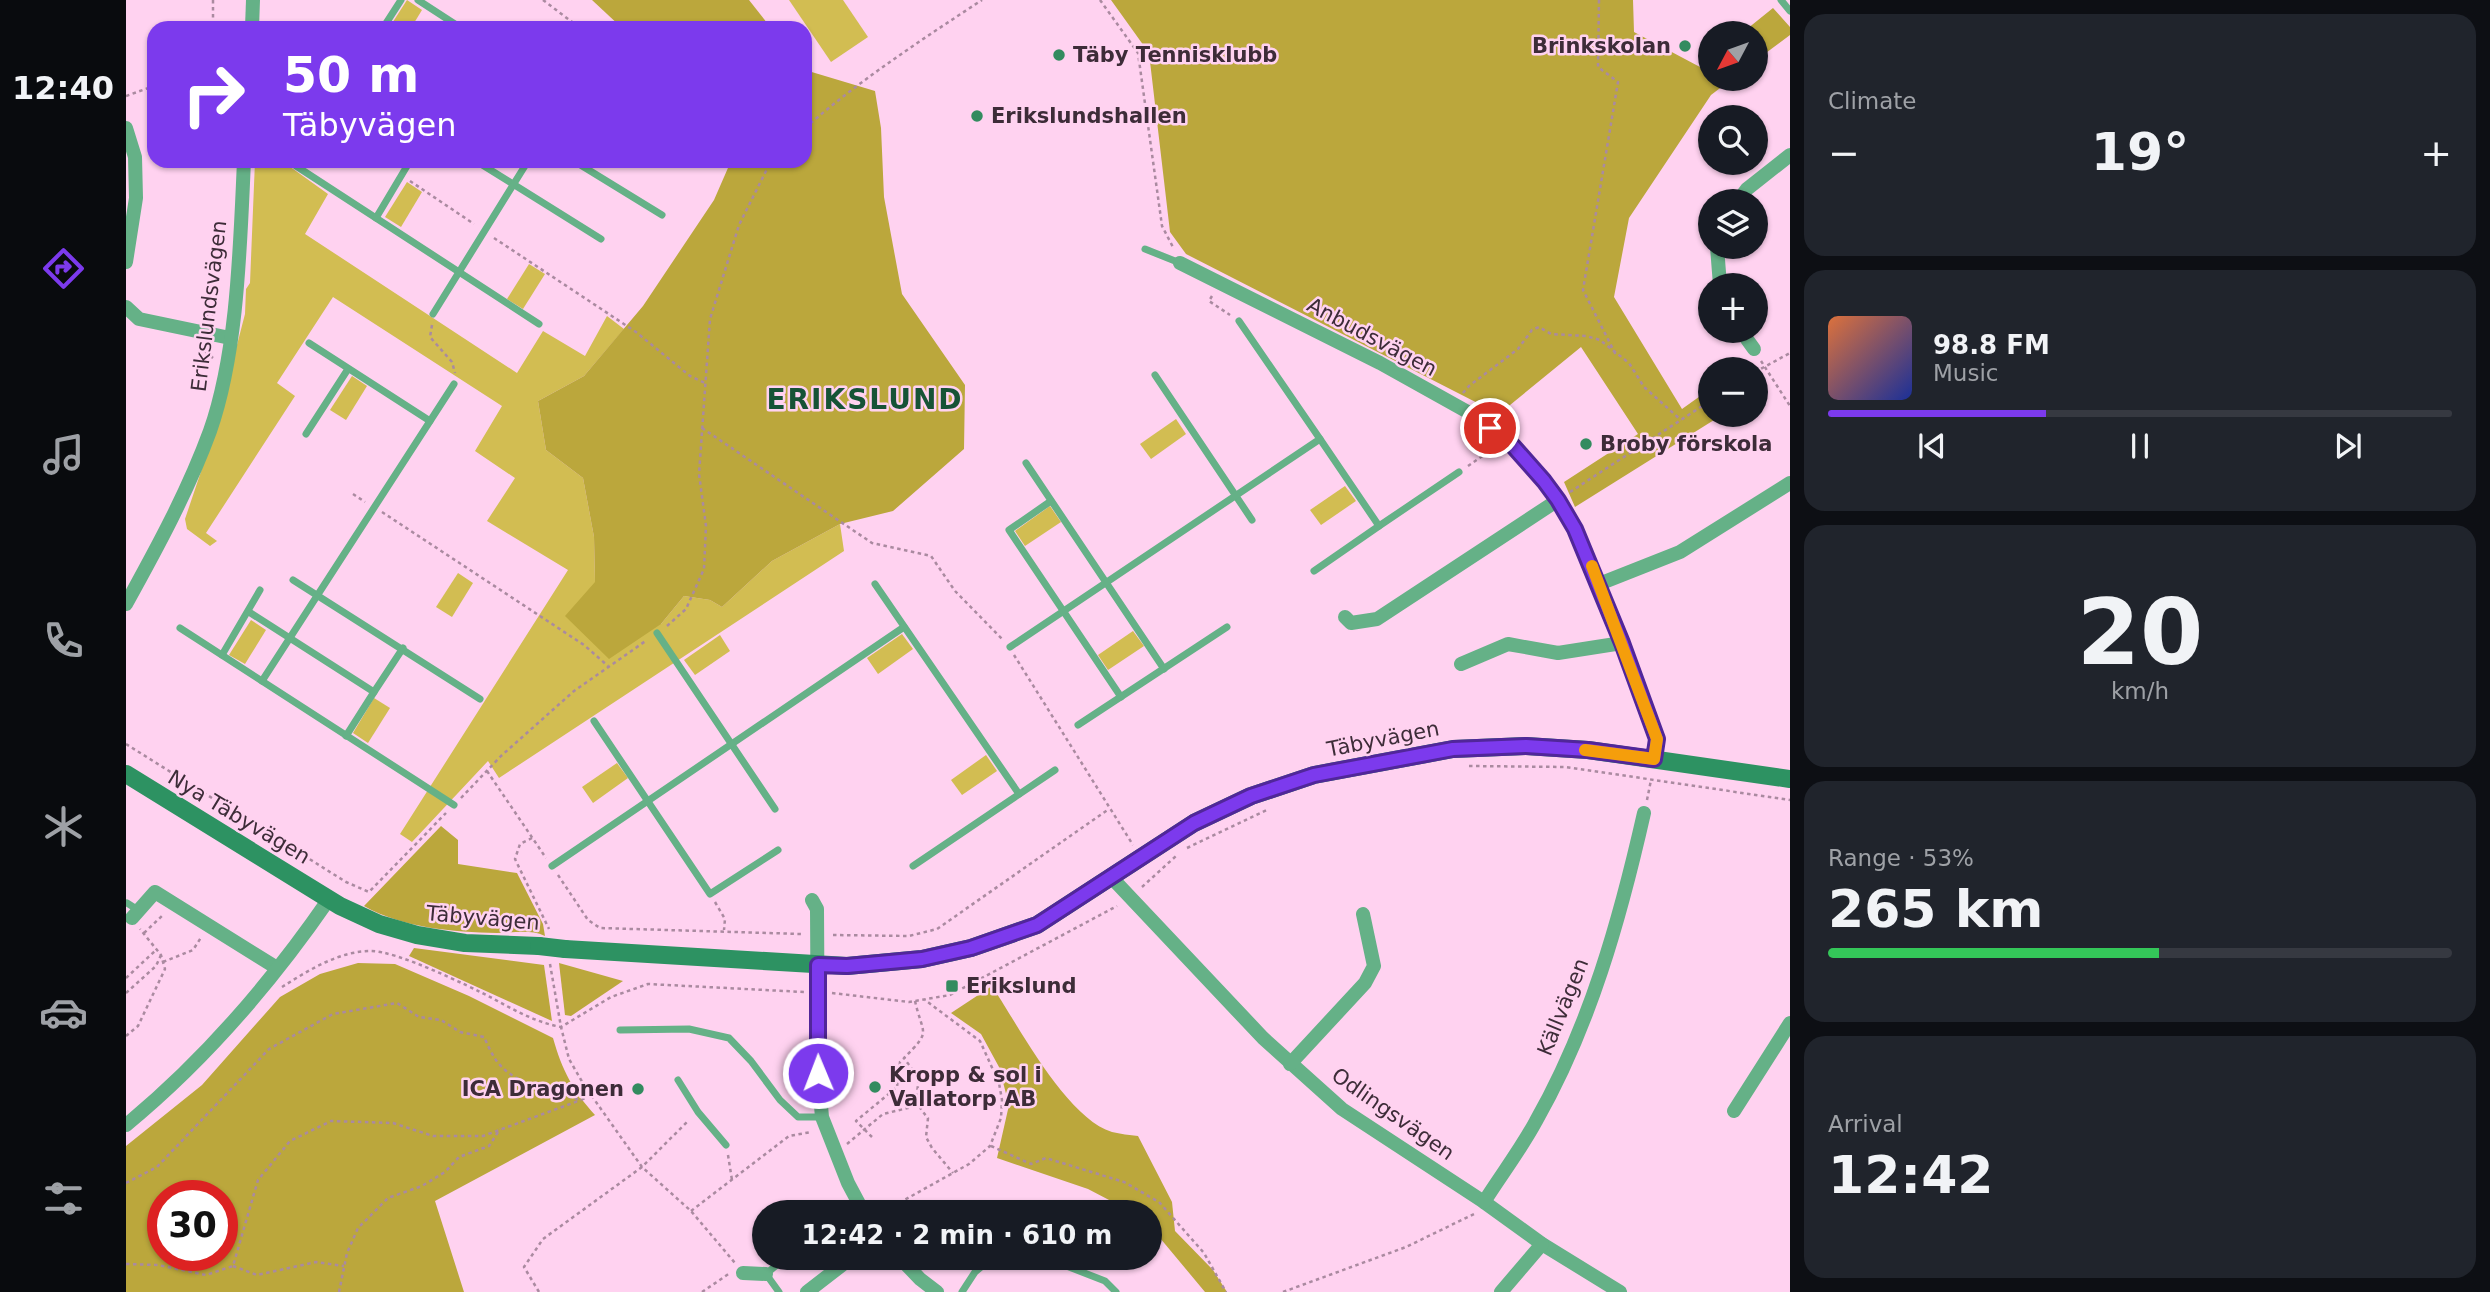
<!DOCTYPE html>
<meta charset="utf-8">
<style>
body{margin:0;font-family:"DejaVu Sans",sans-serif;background:#20242c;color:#f1f3f6;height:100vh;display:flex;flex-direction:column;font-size:26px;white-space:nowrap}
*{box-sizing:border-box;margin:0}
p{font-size:23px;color:#9ea1a6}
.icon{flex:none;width:38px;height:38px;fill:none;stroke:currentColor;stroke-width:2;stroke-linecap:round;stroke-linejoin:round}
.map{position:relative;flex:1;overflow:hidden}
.details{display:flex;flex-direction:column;gap:14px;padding:14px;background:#0d0f14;width:700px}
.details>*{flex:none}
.top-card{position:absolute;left:21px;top:21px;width:665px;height:147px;border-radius:21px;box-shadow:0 2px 5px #0004;background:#7c3aed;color:#fff;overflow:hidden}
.needle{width:46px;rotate:229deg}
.fabs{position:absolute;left:1572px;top:21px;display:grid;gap:14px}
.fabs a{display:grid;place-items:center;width:70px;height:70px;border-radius:50%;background:#171b24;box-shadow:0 2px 5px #0004;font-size:35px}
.speed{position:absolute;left:21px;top:1180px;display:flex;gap:14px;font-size:35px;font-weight:700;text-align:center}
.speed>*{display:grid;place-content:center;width:91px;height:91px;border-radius:50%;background:#171b24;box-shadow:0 2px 5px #0004;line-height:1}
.speed .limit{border:10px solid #d22;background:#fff;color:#111}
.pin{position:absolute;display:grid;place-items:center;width:60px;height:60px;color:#fff;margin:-30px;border:4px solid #fff;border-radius:50%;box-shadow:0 2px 7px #0007}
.me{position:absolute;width:77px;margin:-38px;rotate:359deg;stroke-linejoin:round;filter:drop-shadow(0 0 5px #0008)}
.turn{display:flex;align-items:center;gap:24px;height:147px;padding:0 21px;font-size:32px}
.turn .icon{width:91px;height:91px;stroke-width:2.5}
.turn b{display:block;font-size:49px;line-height:60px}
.big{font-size:52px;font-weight:700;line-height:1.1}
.details .tile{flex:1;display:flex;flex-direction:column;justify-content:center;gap:10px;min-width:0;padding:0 24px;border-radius:21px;background:#20242c}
.details .dial{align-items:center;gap:0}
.dial b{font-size:91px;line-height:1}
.song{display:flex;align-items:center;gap:21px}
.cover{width:84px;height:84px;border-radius:10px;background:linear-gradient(135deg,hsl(20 70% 55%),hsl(230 70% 35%))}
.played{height:7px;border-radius:4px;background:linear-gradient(90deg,#7c3aed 35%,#363941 35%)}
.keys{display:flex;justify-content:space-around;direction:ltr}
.heat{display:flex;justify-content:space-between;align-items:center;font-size:38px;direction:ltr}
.charge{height:10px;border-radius:5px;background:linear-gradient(90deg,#34c759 53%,#363941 0)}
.trip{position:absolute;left:626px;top:1200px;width:410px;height:70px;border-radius:35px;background:#171b24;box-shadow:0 2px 5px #0004;font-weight:700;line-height:70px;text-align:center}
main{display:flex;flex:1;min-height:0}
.tabs{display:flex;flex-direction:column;width:126px;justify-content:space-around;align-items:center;background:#090b0e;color:#9ea1a6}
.tabs .icon{width:49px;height:49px}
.tabs .current{color:#7c3aed}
.tabs b{font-size:32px;color:#f1f3f6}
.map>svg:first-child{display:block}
.green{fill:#d2bd52}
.forest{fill:#bba73c;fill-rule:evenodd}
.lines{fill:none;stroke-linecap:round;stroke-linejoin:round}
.path{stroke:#aa8aa0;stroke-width:2.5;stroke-dasharray:3.5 3.5;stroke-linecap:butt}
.service{stroke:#65b187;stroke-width:7}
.minor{stroke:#65b187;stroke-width:14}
.secondary{stroke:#2d9262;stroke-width:18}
.secondary-bridge{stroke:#2d9262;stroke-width:18}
.route-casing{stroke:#51269a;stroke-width:18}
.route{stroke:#7c3aed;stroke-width:12}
.slow{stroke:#f59e0b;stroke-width:12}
.poi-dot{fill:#338b5f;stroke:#ffd2f0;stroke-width:2.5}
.labels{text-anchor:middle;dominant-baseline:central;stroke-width:5;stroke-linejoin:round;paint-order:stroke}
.poi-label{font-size:21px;font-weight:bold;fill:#3d2c38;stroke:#ffd2f0;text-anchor:start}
.street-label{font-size:21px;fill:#3d2c38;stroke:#ffd2f0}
.district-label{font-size:28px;font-weight:bold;letter-spacing:2px;fill:#165336;stroke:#ffd2f0}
</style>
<main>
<nav class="tabs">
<b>12:40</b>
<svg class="icon current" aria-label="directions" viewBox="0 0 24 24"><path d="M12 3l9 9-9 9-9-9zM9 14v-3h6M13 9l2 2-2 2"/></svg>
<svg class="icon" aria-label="music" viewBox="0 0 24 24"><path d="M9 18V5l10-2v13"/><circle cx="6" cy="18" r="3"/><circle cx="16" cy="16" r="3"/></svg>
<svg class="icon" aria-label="phone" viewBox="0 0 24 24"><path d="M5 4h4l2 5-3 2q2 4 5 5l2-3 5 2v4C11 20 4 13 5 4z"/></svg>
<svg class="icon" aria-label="climate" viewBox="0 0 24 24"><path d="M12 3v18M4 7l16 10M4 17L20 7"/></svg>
<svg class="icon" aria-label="car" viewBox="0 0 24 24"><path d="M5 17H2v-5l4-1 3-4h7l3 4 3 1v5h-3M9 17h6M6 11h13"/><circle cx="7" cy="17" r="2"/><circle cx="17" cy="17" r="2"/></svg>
<svg class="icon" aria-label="filters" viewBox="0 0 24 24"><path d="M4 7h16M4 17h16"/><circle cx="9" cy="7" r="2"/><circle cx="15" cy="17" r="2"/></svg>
</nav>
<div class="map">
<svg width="1664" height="1292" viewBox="0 0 1664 1292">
<rect width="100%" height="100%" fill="#ffd2f0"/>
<g class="green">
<path d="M281,0L296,10L285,28H263Z"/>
<path d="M663,0H717L742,37L705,62Z"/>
<path d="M129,161H166L163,166L202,194L179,234L391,373L417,331L459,356L481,316L498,329L458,376L412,401L420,450L457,478L468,537L469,582L535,624L558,596L584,600L596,607L646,561L714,524L718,551L373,778L362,761L286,842L274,834L442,570L361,521L389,478L349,451L376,406L207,297L151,383L169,396L80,533L91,541L84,546L61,529L59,519L89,430L119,314L120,289L124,283Z"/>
<path d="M281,182L296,192L275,227L259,217Z"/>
<path d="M403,264L419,274L397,309L381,299Z"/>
<path d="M226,376L241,386L220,420L204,410Z"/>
<path d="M1050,419L1060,434L1025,459L1014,444Z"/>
<path d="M1219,486L1230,501L1195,525L1184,510Z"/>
<path d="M924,506L935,522L899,546L889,531Z"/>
<path d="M332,573L347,583L326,617L310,607Z"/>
<path d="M125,620L140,630L119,664L103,655Z"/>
<path d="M1007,631L1018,646L982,670L972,655Z"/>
<path d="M776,634L787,649L752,674L741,658Z"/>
<path d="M594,635L604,651L569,675L558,660Z"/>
<path d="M248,698L264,708L242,743L227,733Z"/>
<path d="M860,755L871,771L836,795L825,780Z"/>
<path d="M491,763L502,778L467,803L456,787Z"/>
</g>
<g class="forest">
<path d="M466,0H623L645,28H496Z"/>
<path d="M985,0H1507L1508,32L1574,67L1584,59V79H1606L1585,95L1503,218L1488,297L1556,409L1584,389V415H1596L1449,507L1438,482L1512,434L1455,347L1373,414L1060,254L1044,232L1023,53Z"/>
<path d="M1647,8L1664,27V35L1629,61V33H1616Z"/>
<path d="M679,70L749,91L755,128L758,197L776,294L839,385L838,449L767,511L714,524L646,561L596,607L584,600L558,596L535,624L483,659L439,616L469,582L468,537L457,478L420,450L412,401L458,376L517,306L588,200L605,161H679Z"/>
<path d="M315,826L332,840V864L391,873L417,924L419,936C403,929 389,933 371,933C327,932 277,928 238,906Z"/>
<path d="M288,948L418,965L426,1021L283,956Z"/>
<path d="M232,963L269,964L343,996L427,1038C436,1070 447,1091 469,1115L309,1201L338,1292H0V1146L76,1085L154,997L194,974ZM37,1195H96V1255H37Z"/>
<path d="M433,963L497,981L445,1016L439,1015Z"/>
<path d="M866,986C892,1025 940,1118 986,1132C994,1134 1004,1135 1012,1136L1046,1202L1049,1231L1087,1270L1101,1292H1079L1024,1226V1213H1008L962,1189L871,1158L883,1105L873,1067L855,1034L825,1013Z"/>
</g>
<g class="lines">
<g class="path">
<path d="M87,0V28"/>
<path d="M417,0L454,28"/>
<path d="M974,0L1012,53L1036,226L1048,249"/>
<path d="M1473,0L1472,67L1492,82L1457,290L1490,355"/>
<path d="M0,96L28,86"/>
<path d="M679,128C734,80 795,40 856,0"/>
<path d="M284,181L348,224"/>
<path d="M368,238L510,332L564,376L579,383"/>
<path d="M1086,296L1083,301L1104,315"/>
<path d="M79,317L92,312"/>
<path d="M306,325L304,337L326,362L329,373"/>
<path d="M74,347L87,358"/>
<path d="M1635,361L1664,406"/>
<path d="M1629,372L1664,353"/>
<path d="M1337,393L1343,386L1392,349L1406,330L1413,327L1425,334L1460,336L1474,340L1503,363L1518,387L1555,420"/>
<path d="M576,428L746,543L805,556L829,591L876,639"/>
<path d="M1342,466L1368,448"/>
<path d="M1444,492L1584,401"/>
<path d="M227,494L239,502"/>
<path d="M256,512L458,645L482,666"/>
<path d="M541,626L560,609L578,569L580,526L573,474L584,319L613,225L645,161"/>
<path d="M888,655L1007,845"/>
<path d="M0,744L220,882L243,892L320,813"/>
<path d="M1343,766L1440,767L1664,800"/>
<path d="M361,771L420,858"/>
<path d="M335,798L375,756L448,691L521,640"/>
<path d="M1521,800L1525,780"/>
<path d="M406,838L394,844L389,859L423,929"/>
<path d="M1061,848L1143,809"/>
<path d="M432,875L462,920L474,928L675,934"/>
<path d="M1016,887L1050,856"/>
<path d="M589,902L599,919L598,930"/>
<path d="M18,933L38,914"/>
<path d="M707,935L783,936L811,929L983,809"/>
<path d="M37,962L67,950L76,936"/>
<path d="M424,964L435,1027L443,1059L458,1085L516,1167L565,1211L609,1263"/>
<path d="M0,978L30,950"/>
<path d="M156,987C183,970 213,951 245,951C271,951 341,985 366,998C388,1010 409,1022 435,1027L485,997L522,984L678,992"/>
<path d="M0,993L30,966L35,955"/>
<path d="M706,993L783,1002L824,995L991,906"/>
<path d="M789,1001C797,1036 806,1030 778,1058L793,1079C790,1099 788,1102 802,1118L800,1137L806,1148L827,1173"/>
<path d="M0,1036L12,1026L39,969L35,955L14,929"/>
<path d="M746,1137L730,1121L771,1087L774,1062L777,1059"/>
<path d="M721,1144L757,1114L790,1106"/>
<path d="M865,1146L905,1164L920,1158L998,1182L1033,1202L1078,1253L1100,1292"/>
<path d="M602,1155L606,1180"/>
<path d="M0,1183L31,1167L143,1049L207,1014L271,1003L293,1017L315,1020L334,1032L358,1037C361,1043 364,1051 368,1057C384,1084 427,1093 455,1100L465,1095"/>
<path d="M565,1211L663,1136L685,1132"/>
<path d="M755,1213L843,1164L864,1146L875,1118L876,1100L873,1083L854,1041L799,1000"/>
<path d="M0,1264L32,1265L80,1275L107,1266L132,1180L164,1141L205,1121L267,1123L307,1136H357L455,1100"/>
<path d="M107,1266L131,1275L190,1262L218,1266"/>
<path d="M213,1292L221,1253L232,1228L262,1198L296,1186L319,1172L333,1157L363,1146L374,1129"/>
<path d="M413,1292L398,1267L417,1239L516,1167L563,1120"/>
<path d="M576,1292L604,1273"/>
<path d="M1157,1292L1280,1247L1348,1214"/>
</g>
<g class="service">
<path d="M292,0L335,28"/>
<path d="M1655,0L1664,11"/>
<path d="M257,28L275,0"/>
<path d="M350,161L475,239"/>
<path d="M448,161L536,215"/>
<path d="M170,166L413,324"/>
<path d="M250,218L284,161"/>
<path d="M1019,249L1054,263"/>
<path d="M307,314L402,161"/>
<path d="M183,343L304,421"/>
<path d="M1029,375L1126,520"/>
<path d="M180,434L222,369"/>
<path d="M1194,439L1253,526L1333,472"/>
<path d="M900,463L1038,669"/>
<path d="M925,501L883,530L995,697"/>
<path d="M1188,571L1253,526"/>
<path d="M167,580L354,699"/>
<path d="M749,584L893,794"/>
<path d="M123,612L248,692L220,736"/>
<path d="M54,628L328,805"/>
<path d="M531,633L649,809"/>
<path d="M884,647L1194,439L1113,321"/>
<path d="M96,655L134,590"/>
<path d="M136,681L328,384"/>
<path d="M248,692L277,648"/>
<path d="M468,721L584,894L652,850"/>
<path d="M952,725L1101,627"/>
<path d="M426,866L778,627"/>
<path d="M787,866L929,770"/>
<path d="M1,903L12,910"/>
<path d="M494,1030L563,1029L603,1038L625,1061L654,1100L672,1117H696"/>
<path d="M552,1080L572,1112L600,1145"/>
<path d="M920,1258L979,1281L990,1292"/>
<path d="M653,1292L640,1274L659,1258"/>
<path d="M836,1292L849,1272L866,1258"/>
</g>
<g class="minor">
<path d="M126,28L127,0"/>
<path d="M0,128L9,157L10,198L0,262"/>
<path d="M1612,201L1621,189L1664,155"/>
<path d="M1591,247L1594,285"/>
<path d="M1054,263L1254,363L1349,416L1387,446L1418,481L1449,529L1473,584L1531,739L1528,759"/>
<path d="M0,307L13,319L104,338"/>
<path d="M1615,331L1628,349"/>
<path d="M1473,584L1554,552L1664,483"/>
<path d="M0,604C31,548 62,491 84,431C112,351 114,245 118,161"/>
<path d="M1219,617L1225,623L1251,619L1432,500"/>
<path d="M1335,664L1382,644L1432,653L1496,643"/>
<path d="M986,878L1137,1038L1216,1109L1358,1202L1416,1244L1494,1292"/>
<path d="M686,900L691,909L692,1073L696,1117L722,1183L738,1213"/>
<path d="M6,918L29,892L151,968"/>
<path d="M1164,1064L1239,983L1248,966L1237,914"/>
<path d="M1608,1111L1664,1023"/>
<path d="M0,1125C79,1060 145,983 203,899"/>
<path d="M1358,1202C1375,1175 1395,1149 1410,1121C1464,1026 1494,919 1518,813"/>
<path d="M774,1258L794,1279L811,1292"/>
<path d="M617,1273L640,1274"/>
<path d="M681,1292L725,1258"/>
<path d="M1375,1292L1416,1244"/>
</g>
<g class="secondary">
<path d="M0,774L214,906L253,924L291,935L339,943L413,946"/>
<path d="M439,949L721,966L796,959L845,948L911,925L1068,823L1125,796L1188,775L1327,749L1400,746L1462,750L1664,779"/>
</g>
<path class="secondary-bridge" d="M413,946L439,949"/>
</g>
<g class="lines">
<g class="route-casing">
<path id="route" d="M692,1073V965L721,966L796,959L845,948L911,925L1068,823L1125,796L1188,775L1327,749L1400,746L1462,750L1528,759L1531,739L1496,643L1449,529L1432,500L1418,481L1387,446L1364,428"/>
</g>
<use href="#route" class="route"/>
<path class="slow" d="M1459,750L1528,759L1531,739L1466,566"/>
</g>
<g class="poi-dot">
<circle cx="1559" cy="46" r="7"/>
<circle cx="933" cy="55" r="7"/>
<circle cx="851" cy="116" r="7"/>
<circle cx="1460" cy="444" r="7"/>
<rect x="819" y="979" width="14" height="14" rx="3.5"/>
<circle cx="749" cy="1087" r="7"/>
<circle cx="512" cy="1089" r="7"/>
</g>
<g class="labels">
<g class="poi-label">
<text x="1545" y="46" text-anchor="end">Brinkskolan</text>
<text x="947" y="55">Täby Tennisklubb</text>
<text x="865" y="116">Erikslundshallen</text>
<text x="1474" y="444">Broby förskola</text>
<text x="840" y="986">Erikslund</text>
<text x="763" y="1075">Kropp &amp; sol i<tspan x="763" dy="24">Vallatorp AB</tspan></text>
<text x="498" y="1089" text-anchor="end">ICA Dragonen</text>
</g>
<g class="street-label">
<text transform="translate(83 306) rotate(-83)">Erikslundsvägen</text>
<text transform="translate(1246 337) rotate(28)">Anbudsvägen</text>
<text transform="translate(1257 739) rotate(-11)">Täbyvägen</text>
<text transform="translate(113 817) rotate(31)">Nya Täbyvägen</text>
<text transform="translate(357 918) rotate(5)">Täbyvägen</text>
<text transform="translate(1437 1007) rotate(-68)">Källvägen</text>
<text transform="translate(1267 1114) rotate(35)">Odlingsvägen</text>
</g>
<g class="district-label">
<text x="739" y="399">ERIKSLUND</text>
</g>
</g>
</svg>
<div class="fabs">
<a><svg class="needle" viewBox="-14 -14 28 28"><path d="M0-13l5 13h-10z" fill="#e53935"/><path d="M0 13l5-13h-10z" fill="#9ea1a6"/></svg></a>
<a><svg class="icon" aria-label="search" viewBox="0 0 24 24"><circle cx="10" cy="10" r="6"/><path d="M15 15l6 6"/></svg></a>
<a><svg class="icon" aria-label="layers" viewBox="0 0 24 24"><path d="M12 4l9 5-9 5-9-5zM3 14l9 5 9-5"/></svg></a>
<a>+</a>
<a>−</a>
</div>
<div class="speed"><div class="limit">30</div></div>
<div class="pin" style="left:1364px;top:428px;background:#d93025"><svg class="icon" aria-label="arrive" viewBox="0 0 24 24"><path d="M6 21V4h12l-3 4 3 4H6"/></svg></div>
<svg class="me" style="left:692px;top:1073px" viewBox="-20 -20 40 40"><circle r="17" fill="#7c3aed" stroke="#fff" stroke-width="3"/><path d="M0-11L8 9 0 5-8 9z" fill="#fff"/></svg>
<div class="trip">12:42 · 2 min · 610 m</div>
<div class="top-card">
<div class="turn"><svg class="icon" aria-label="right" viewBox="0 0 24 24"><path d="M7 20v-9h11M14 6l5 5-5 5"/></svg><div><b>50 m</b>Täbyvägen</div></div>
</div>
</div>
<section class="details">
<div class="tile"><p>Climate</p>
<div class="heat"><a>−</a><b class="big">19°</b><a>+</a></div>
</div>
<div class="tile">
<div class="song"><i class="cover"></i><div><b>98.8 FM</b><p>Music</p></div></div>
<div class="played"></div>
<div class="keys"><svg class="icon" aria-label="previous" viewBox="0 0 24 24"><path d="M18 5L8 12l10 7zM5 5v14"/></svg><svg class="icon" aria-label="pause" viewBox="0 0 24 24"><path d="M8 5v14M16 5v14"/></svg><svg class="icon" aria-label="next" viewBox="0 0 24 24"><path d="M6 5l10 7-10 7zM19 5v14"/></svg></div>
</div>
<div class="tile dial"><b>20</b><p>km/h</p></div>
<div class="tile"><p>Range · 53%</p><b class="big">265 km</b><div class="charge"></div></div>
<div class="tile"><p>Arrival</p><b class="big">12:42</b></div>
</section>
</main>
